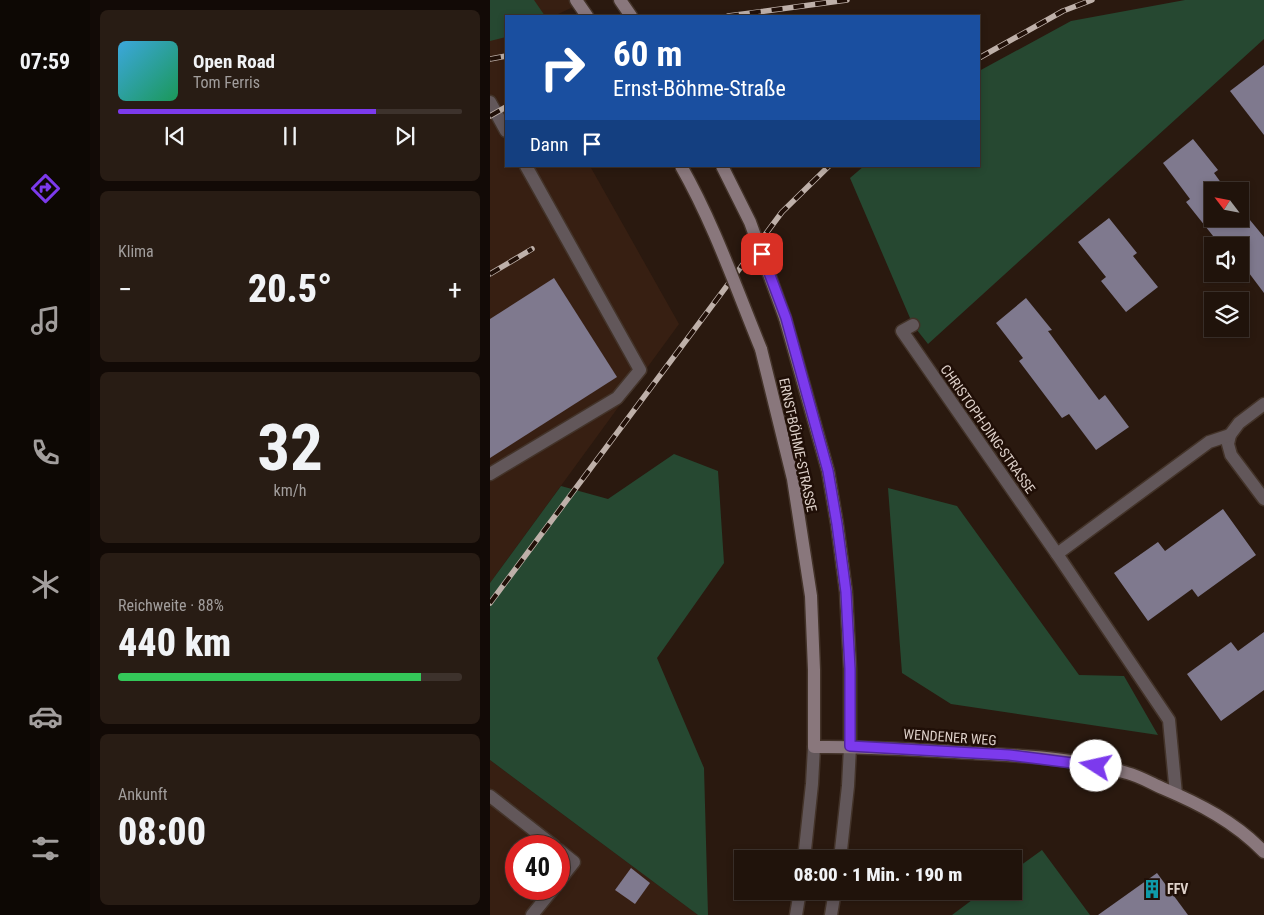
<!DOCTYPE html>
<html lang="de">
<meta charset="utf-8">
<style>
body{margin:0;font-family:"Roboto Condensed",sans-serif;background:#281c14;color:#f1f3f6;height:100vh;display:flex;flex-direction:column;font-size:19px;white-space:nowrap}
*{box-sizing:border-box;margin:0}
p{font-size:16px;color:#a29e9d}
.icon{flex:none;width:28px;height:28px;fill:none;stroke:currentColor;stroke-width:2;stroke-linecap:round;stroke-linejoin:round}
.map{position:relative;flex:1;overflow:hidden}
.panel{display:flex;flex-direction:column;gap:10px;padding:10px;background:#120a06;width:400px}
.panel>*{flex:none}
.banner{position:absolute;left:15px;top:15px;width:475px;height:152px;border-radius:0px;box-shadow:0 2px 8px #0003,0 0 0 1px #3d322c;background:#1a4fa0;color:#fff;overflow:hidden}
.needle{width:32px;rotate:302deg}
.controls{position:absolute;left:714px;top:182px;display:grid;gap:10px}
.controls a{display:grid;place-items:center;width:45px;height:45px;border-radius:0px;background:#20130b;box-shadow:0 2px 8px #0003,0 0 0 1px #3d322c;font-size:25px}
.speed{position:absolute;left:15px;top:835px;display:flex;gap:10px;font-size:25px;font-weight:700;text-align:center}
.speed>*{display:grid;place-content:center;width:65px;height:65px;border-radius:50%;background:#20130b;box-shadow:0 2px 8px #0003,0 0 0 1px #3d322c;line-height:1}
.speed .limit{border:8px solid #d22;background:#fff;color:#111}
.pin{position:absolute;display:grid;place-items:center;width:42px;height:42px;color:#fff;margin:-21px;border-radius:10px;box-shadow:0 2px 8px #0006}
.me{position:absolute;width:55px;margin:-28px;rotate:280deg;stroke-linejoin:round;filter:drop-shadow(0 0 4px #0008)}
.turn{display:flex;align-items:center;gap:18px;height:105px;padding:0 25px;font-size:22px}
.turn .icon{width:65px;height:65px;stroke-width:2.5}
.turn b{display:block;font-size:35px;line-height:42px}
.then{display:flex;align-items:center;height:48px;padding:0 25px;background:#0003;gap:10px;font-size:19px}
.big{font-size:38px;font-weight:800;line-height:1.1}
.panel .card{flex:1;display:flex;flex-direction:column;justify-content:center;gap:8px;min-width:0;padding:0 18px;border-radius:8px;background:#281c14}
.panel .dial{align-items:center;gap:0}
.dial b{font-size:65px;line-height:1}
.song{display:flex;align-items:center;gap:15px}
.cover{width:60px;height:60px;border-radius:8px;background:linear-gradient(135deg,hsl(200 70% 55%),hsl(150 70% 35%))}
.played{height:5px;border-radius:2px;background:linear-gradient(90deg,#7c3aed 75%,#3d322c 75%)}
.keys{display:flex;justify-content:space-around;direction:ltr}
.heat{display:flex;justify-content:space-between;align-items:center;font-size:28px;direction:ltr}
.charge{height:8px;border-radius:4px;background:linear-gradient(90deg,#34c759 88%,#3d322c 0)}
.trip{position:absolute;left:244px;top:850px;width:288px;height:50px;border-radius:0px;background:#20130b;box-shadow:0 2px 8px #0003,0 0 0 1px #3d322c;font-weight:800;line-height:50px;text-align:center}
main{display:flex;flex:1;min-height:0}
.tab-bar{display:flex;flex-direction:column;width:90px;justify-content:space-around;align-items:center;background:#0d0804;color:#a29e9d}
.tab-bar .icon{width:35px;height:35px}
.tab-bar .current{color:#7c3aed}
.tab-bar b{font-size:22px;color:#f1f3f6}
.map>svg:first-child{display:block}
.built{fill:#371f12;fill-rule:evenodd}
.green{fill:#264831}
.building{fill:#7f798e}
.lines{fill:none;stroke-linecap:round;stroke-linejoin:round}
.lane-casing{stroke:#433329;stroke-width:15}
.street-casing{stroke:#433329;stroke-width:15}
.secondary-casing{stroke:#433329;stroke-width:15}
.lane{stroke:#62575a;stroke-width:12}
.street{stroke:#62575a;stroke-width:12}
.secondary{stroke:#89777c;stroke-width:12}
.rail-casing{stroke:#beb0a9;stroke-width:5.5}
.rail{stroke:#200f07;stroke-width:4;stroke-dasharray:11;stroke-linecap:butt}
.secondary-bridge-casing{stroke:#433329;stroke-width:15;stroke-linecap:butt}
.secondary-bridge{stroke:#89777c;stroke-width:12}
.route-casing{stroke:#51269a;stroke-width:12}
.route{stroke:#7c3aed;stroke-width:9}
.labels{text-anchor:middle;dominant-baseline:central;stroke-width:5;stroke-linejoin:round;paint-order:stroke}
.street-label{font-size:14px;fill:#ddd0c9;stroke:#200f07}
.poi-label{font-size:14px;font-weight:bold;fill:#ddd0c9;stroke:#200f07;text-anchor:start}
</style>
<main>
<nav class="tab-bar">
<b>07:59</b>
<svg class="icon current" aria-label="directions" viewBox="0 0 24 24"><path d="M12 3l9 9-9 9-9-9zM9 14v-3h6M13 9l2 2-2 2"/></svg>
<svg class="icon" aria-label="music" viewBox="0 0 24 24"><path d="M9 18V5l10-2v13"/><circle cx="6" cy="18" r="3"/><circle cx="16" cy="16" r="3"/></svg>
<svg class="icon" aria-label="phone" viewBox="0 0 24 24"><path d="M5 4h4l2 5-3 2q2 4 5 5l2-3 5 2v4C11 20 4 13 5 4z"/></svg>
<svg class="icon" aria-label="climate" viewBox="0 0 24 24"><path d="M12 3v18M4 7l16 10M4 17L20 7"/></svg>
<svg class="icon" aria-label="car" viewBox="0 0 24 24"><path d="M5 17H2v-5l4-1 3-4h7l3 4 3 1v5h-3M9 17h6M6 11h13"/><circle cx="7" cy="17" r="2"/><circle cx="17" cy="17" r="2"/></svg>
<svg class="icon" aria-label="filters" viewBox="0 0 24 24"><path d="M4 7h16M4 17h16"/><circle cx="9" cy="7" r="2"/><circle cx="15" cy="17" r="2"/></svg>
</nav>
<section class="panel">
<div class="card">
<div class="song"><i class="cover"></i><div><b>Open Road</b><p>Tom Ferris</p></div></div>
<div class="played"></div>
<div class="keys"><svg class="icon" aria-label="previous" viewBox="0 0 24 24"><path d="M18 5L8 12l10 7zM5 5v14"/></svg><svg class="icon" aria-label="pause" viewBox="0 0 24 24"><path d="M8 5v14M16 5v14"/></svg><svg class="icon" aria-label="next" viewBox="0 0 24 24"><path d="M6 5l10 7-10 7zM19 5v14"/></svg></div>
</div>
<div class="card"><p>Klima</p>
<div class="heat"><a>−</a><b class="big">20.5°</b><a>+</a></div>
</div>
<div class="card dial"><b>32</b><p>km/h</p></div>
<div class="card"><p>Reichweite · 88%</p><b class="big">440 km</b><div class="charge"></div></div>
<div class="card"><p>Ankunft</p><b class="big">08:00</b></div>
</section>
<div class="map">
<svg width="774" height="915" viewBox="0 0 774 915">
<rect width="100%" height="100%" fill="#2a190f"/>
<g class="built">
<path d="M0,0H98L64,16H16V166H100L189,324L0,583Z"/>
<path d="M0,760L208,915H0ZM26,846H69V889H26Z"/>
</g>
<g class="green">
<path d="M0,0H44L55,16H16V37L0,41Z"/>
<path d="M695,0H774V39L438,344L423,325L360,178L374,166H489V71L581,21Z"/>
<path d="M184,454L228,471L234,563L167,658L214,768L218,915H208L0,760V583L71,486L118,499Z"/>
<path d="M398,488L467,506L589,675L634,676L668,735L461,704L412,673Z"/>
<path d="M552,850L600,915H462L494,891H522L523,871Z"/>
</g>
<g class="building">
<path d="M774,65V135L740,91Z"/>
<path d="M703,139L728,170L724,173L737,191H722V219H750V208L774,237V293L750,261V246H731L696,202L700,199L673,163Z"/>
<path d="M619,218L647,253L643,256L668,287L636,312L611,281L616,277L588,242Z"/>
<path d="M64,278L127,377L0,458V319Z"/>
<path d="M536,298L562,330L558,331L609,400L615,395L639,427L606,450L579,414L572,418L529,361L533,358L506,323Z"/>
<path d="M733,509L766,555L708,597L702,589L658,621L624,573L668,542L675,551Z"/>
<path d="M774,632V690L731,721L697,674L741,642L748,651Z"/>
<path d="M141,868L160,883L145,904L125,890Z"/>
<path d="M667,873L698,915H608Z"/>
</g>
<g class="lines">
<g class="lane-casing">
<g id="lane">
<path d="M0,102L16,131"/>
<path d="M0,474L127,398L150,370L36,166"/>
<path d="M0,796L64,846"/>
<path d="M69,850L84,862L69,881"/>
<path d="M42,915L63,889"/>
</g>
</g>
<g class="street-casing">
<g id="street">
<path d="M423,325L412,331L567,554"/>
<path d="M774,404L749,423L740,435L738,444L741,455L774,499"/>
<path d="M686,794L679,720L567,554L719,442L740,435"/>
<path d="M314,859L322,784L324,747"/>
<path d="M350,859L358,786L360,747"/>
<path d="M306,915L310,891"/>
<path d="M341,915L345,891"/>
</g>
</g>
<g class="secondary-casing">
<g id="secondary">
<path d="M86,0L97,16"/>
<path d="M130,0L141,16"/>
<path d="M295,318L338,471L347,524L356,592L360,669V747"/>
<path d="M271,349L303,479L321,596L324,670V747C377,746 430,750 483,753C534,756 588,758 637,773C649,776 661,783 672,788C710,804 745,822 774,852"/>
</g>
</g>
<use href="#lane" class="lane"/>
<use href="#street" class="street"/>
<use href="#secondary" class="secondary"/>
<g class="rail-casing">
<g id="rail">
<path d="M238,16L357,0"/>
<path d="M489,58L573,11L602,0"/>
<path d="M0,59L16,56"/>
<path d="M0,116L16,107"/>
<path d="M0,274L42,249"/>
<path d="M0,603L292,212L339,166"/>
</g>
</g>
<use href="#rail" class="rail"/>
<g class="secondary-bridge-casing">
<g id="secondary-bridge">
<path d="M191,166C224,224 246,288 271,349"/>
<path d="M232,166L260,222L295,318"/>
</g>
</g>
<use href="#secondary-bridge" class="secondary-bridge"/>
</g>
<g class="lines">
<g class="route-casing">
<path id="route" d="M272,254L296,318L338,471L347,524L356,592L360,669V746L519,755L606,766"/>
</g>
<use href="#route" class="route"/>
</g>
<defs>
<g id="building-bare" transform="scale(1.5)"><path d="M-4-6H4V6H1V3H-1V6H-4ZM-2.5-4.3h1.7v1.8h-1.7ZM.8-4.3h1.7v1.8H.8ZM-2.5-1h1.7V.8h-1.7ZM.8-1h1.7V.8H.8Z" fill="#0f9aa8" stroke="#200f07" stroke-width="2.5" paint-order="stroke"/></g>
</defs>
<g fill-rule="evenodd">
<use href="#building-bare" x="662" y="889"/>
</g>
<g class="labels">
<g class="street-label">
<text transform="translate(498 429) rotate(55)">CHRISTOPH-DING-STRASSE</text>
<text transform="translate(308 445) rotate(78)">ERNST-BÖHME-STRASSE</text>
<text transform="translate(460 737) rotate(4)">WENDENER WEG</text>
</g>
<g class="poi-label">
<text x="677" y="889">FFV</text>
</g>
</g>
</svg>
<div class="controls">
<a><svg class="needle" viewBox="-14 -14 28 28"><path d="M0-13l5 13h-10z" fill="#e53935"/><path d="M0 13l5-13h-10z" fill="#a29e9d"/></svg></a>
<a><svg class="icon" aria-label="sound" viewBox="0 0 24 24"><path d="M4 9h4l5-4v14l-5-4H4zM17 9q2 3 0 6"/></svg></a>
<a><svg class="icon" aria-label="layers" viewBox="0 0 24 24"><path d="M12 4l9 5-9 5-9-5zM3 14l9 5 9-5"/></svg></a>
</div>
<div class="speed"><div class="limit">40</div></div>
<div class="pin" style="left:272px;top:254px;background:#d93025"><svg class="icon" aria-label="arrive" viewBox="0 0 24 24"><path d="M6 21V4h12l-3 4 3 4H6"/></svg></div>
<svg class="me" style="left:606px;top:766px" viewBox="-20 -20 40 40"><circle r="19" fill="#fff"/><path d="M0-13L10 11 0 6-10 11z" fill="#7c3aed"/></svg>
<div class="trip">08:00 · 1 Min. · 190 m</div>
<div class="banner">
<div class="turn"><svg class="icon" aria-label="right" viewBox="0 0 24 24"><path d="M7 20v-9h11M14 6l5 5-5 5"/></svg><div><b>60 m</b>Ernst-Böhme-Straße</div></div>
<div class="then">Dann<svg class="icon" aria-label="arrive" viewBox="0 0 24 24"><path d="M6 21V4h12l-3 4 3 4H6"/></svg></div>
</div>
</div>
</main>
